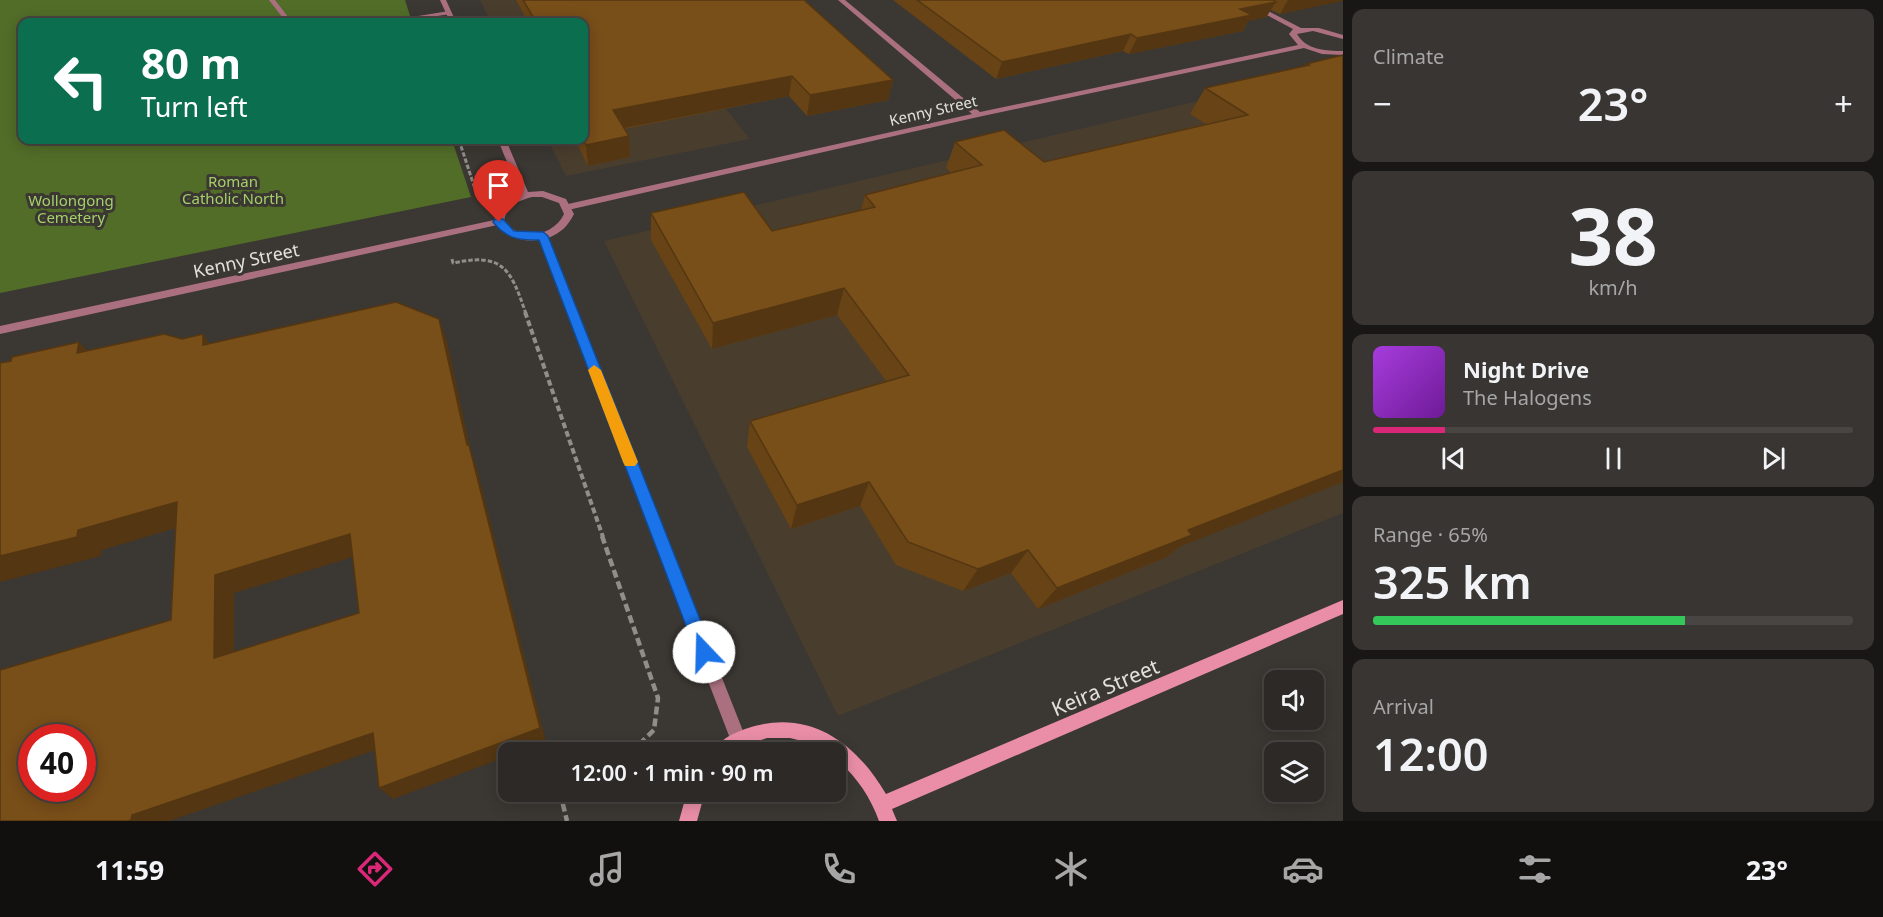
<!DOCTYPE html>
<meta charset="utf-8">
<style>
body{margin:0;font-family:"Noto Sans",sans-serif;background:#383532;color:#f1f3f6;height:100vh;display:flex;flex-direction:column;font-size:22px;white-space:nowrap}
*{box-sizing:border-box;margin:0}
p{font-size:20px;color:#a6a6a7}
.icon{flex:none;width:33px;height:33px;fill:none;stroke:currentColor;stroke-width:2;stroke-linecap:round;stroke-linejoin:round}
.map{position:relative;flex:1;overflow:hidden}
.panel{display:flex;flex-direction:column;gap:9px;padding:9px;background:#181715;width:540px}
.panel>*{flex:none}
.top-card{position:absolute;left:18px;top:18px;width:570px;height:126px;border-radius:12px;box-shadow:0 3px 15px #0003,0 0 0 2px #484543;background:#0b6e4f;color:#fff;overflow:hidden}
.fabs{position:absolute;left:1264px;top:670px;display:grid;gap:12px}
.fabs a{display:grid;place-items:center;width:60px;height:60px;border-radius:12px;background:#2c2926;box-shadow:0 3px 15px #0003,0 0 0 2px #484543;font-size:30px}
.speed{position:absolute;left:18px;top:724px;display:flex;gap:12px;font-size:30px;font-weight:700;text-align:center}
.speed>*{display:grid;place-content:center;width:78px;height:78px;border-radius:50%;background:#2c2926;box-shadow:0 3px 15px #0003,0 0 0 2px #484543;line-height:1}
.speed .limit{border:9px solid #d22;background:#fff;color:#111}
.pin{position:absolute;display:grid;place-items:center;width:51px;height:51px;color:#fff;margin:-62px -26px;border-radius:50% 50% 50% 0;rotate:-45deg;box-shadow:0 0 6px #0007}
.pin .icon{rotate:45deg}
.me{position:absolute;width:66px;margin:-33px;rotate:339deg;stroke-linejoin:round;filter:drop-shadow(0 0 4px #0008)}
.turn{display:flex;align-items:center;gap:21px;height:126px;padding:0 24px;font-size:27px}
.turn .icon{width:78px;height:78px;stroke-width:2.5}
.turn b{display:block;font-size:42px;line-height:51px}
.big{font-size:45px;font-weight:600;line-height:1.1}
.panel .widget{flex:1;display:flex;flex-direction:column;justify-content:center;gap:9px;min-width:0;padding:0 21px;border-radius:12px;background:#383532}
.panel .dial{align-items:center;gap:0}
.dial b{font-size:78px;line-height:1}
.song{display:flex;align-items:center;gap:18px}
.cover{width:72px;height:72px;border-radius:9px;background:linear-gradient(135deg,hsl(280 70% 55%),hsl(280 70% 35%))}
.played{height:6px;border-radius:3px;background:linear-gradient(90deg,#db2777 15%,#484543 15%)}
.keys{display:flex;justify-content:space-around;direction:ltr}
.heat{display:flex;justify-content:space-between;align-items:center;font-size:33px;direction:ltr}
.charge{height:9px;border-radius:4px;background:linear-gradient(90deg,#34c759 65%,#484543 0)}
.trip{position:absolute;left:498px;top:742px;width:348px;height:60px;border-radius:12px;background:#2c2926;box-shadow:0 3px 15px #0003,0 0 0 2px #484543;font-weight:600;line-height:60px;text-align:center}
.tabs{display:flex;height:96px;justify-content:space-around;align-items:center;background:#12100f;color:#a6a6a7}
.tabs .icon{width:42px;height:42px}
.tabs .active{color:#db2777}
.tabs b{font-size:27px;color:#f1f3f6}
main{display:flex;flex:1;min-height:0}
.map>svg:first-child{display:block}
.commercial{fill:#493d2e}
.green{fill:#516d28}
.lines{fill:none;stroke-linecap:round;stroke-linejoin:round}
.path-far2{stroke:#918e8a;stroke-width:3;stroke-dasharray:4.5 2;stroke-linecap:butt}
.path-far1{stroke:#918e8a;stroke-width:4;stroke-dasharray:6 3;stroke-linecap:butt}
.path{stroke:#918e8a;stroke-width:4.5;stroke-dasharray:8 4;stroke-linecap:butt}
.service{fill:#aa707f;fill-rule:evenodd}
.minor{fill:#aa707f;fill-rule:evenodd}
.tertiary{fill:#aa707f;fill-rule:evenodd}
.secondary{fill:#ea8ea7;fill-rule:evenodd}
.wall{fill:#674316}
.shaded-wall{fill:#543712}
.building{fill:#784e19;stroke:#543712;stroke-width:1.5;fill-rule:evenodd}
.route{fill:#1a73e8;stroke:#114b97;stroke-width:1.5}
.slow{fill:#f59e0b}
.labels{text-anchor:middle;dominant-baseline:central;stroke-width:6;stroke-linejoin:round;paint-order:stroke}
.far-street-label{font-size:15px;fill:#e2e0dd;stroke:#3b3732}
.far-park-label{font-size:15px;fill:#a5d06a;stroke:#3b3732}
.street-label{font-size:18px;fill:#e2e0dd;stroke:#3b3732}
.near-street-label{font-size:21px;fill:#e2e0dd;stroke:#3b3732}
</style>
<main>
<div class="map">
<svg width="1343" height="821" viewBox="0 0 1343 821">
<rect width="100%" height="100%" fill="#3b3732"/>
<g class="commercial">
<path d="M480,0H639L750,139L566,176L548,140H584V22H491Z"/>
<path d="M1334,69L1343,73V513L838,716L604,241Z"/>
</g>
<path class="green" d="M0,0H405L412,22H22V140H452L471,197L0,293Z"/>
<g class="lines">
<g class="path-far2">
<path d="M459,140L477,195"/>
<path d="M452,259L453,263C504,252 511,270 526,314"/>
</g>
<path class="path-far1" d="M525,312L603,537"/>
<g class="path">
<path d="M602,536L658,698L654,730L630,753"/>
<path d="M560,792L567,821"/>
</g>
<g class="service">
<path d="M269,0H275L292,22H286Z"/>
<path d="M449,11L451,12V14L395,22H381Z"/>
</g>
<g class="minor">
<path d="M838,0H845L980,112L1298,45L1289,34L1293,29L1239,0H1247L1301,28H1319L1343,35V39L1313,31L1297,34C1306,50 1326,51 1343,51V55L1322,54L1304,48L978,117L568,210L565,209V205L568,204L972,114Z"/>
<path d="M499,219L504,222L502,224L0,334V326Z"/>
</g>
<g class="tertiary">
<path d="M440,0H446L456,22H450Z"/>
<path d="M498,140H506L528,192L543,191L566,199L574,214C568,226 561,233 548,238L747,741L745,747L739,749L733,747L731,741L539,240C521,242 506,237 494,222C496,206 505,199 520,194ZM532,197H542L559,203L564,214C553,237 521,241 504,222C506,205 518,201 532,197Z"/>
</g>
<g class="secondary">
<path d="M1343,600V614L892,809L897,821H879C870,796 856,776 836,759V753H828L810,743L790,738H767L747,745L733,753H713C718,740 732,734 745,729C807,707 855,741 886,794Z"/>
<path d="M687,792H705L697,821H679Z"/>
</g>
</g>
<g class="wall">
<path d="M516,0H804L893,80L888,100L807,116L789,96L624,129L629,136L630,157L588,166L577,144L573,145L570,140H584V22H528Z"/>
<path d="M893,0H1343L1280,14L1271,10L1266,17L1248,21L1243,31L1129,54L1123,51L996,79Z"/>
<path d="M1343,55L1179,547L1167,557L1038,609L1011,573L963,591L896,565L860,506L791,529L747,447L750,421L886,381L837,315L712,349L651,240V213L772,231L861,210L865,195L952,173L946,168L955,142L1044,162L1206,124L1190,114L1205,88L1305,66L1306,64Z"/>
</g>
<g class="shaded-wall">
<path d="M1288,0H1343V1L1280,14Z"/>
<path d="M1276,2L1266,17L1248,21L1243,31L1129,54L1137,38L1240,9Z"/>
<path d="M1131,34L1123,51L996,79L1002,62Z"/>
<path d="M792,76L789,96L614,130L613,110Z"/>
<path d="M893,80L888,100L807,116L810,95Z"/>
<path d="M629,136L630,157L588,166L586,145Z"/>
<path d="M572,140H577V144L573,145Z"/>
<path d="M844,288L837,315L712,349L713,323Z"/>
<path d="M439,319L447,341L471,452L476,465L546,742L515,753H508V756L393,799L379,788Z"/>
<path d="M203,334L218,356L203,345Z"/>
<path d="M79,342L99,364L77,353Z"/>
<path d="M1343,470V482L1179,547L1167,557L1038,609L1057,588L1188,530Z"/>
<path d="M869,482L860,506L791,529L797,505Z"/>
<path d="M177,502L196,522L102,550L101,556L0,582V556L78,530Z"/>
<path d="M350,534L363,554L234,593V674L214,658L215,575Z"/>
<path d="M1028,550L1011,573L963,591L978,569Z"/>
<path d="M373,733L387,746L169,821H128L132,815Z"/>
</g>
<g class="building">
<path d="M523,0H804L893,80L810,95L792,76L613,110L629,136L586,145L583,140L584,22H536Z"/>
<path d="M917,0H1273L1276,2L1240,9L1252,15L1137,38L1131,34L1002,62Z"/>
<path d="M1343,55V470L1188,530L1192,535L1057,588L1028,550L978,569L908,542L869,482L797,505L750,421L909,375L844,288L713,323L651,213L744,192L772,231L875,207L865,195L982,165L955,142L1004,130L1044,162L1248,115L1205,88L1309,65L1306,64Z"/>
<path d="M396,302L439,319L467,445H469L540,728L379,788L373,733L132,815L131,820L128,821H0V670L171,620L177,502L78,530L77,537L0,556V363L11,361L12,357L79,342L77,353L164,334L182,339L203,334V345ZM350,534L359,613L214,658L215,575ZM32,738H82V789H32Z"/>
</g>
<path class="route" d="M495,219H503L514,231L543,232L548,236L713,652L711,658L704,660L698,658L696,652L539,240C518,240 507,239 493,222Z"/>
<path class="slow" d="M594,365L601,370L638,462L635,466H625L623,462L588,370Z"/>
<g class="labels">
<g class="far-street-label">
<text transform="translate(933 110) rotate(-13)">Kenny Street</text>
</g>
<g class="far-park-label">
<text x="233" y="181">Roman<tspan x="233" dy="17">Catholic North</tspan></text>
<text x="71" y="200">Wollongong<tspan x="71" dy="17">Cemetery</tspan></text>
</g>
<g class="street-label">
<text transform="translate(246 260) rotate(-12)">Kenny Street</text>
</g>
<g class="near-street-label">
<text transform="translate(1105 687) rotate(-23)">Keira Street</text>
</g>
</g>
</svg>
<div class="fabs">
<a><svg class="icon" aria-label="sound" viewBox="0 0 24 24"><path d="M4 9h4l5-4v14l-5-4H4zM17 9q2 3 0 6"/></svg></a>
<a><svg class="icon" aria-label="layers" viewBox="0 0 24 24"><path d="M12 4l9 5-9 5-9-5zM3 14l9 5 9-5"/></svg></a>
</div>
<div class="speed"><div class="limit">40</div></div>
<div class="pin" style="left:499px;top:222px;background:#d93025"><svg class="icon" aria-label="arrive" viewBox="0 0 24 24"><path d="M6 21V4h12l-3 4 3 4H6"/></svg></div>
<svg class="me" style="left:704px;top:652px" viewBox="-20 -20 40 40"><circle r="19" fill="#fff"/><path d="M0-13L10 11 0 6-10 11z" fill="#1a73e8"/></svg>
<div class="trip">12:00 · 1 min · 90 m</div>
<div class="top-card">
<div class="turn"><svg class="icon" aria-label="left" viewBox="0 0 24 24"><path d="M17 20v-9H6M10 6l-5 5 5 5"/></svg><div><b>80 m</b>Turn left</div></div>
</div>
</div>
<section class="panel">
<div class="widget"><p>Climate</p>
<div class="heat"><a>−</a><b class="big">23°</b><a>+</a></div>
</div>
<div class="widget dial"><b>38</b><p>km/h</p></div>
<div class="widget">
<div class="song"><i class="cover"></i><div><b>Night Drive</b><p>The Halogens</p></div></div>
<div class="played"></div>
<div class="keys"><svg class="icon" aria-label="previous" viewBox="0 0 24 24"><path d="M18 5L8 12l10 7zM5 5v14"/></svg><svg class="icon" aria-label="pause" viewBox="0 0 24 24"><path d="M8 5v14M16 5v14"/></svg><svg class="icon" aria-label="next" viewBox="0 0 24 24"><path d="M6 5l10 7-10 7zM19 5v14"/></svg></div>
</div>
<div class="widget"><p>Range · 65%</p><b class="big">325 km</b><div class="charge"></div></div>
<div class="widget"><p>Arrival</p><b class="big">12:00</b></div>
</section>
</main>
<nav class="tabs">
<b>11:59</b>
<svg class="icon active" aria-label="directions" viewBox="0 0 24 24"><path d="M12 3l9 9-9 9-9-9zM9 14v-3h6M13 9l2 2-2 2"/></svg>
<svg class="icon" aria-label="music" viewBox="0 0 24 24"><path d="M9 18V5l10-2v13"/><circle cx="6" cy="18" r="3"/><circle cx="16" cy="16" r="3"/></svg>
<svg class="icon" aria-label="phone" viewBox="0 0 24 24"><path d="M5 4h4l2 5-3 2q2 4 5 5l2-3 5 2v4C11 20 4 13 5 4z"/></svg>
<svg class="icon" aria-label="climate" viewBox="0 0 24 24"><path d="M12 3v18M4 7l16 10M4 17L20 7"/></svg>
<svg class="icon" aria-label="car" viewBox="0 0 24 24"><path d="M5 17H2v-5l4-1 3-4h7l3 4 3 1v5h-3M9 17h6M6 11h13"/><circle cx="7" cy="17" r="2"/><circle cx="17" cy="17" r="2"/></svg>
<svg class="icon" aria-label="filters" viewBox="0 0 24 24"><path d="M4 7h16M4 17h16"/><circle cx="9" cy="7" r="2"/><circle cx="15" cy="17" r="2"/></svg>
<b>23°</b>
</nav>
